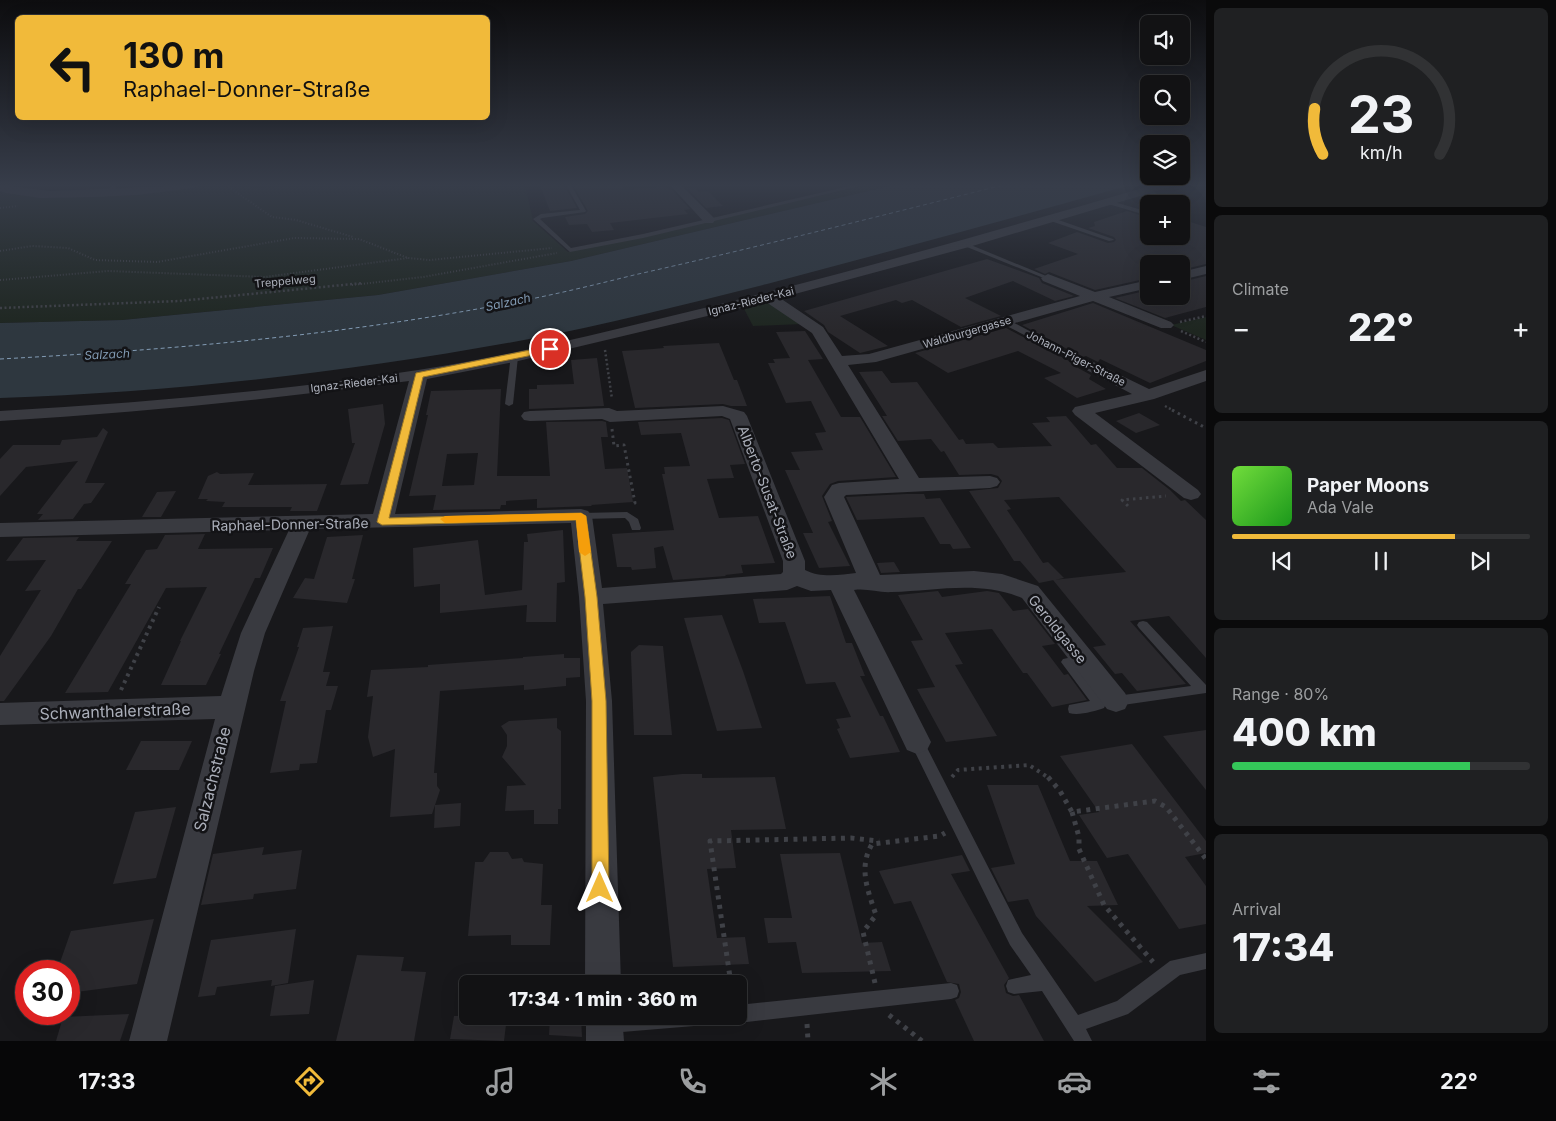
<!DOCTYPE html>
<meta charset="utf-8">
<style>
body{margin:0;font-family:Inter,sans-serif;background:#1f2022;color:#f1f3f6;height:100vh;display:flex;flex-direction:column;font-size:19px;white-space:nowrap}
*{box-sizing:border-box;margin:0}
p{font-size:16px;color:#9c9ea0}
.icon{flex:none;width:28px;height:28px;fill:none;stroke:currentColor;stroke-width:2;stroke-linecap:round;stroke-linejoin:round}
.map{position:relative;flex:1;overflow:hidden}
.drawer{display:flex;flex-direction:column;gap:8px;padding:8px;background:#0a0a0b;width:350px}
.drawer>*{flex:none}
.guide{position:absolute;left:15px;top:15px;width:475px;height:105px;border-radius:8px;box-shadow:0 5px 20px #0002,0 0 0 1px #313234;background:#f1ba3a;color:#111;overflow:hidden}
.buttons{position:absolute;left:1140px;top:15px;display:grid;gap:10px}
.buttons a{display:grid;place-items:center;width:50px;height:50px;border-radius:8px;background:#121214;box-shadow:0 5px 20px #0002,0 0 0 1px #313234;font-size:25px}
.speed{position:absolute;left:15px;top:960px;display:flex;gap:10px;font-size:25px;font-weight:700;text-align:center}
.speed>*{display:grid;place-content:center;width:65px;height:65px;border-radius:50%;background:#121214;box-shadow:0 5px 20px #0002,0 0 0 1px #313234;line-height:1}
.speed .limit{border:8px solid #d22;background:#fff;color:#111}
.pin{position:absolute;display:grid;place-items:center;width:42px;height:42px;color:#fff;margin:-21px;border:2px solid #fff;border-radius:50%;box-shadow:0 1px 5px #0007}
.me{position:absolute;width:55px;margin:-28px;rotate:0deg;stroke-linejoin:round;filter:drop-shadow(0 0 4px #0008)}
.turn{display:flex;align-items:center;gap:18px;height:105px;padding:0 25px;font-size:22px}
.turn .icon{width:65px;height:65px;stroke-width:2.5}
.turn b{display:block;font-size:35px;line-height:42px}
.big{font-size:38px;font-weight:800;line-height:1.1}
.drawer .widget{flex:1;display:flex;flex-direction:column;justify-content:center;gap:8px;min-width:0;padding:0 18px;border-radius:8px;background:#1f2022}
.drawer .dial{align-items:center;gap:0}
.dial svg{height:130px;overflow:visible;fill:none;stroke:#313234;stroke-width:7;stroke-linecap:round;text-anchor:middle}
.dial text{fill:#f1f3f6;stroke:none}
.song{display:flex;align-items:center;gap:15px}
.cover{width:60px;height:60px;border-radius:8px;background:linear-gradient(135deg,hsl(100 70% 55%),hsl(120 70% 35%))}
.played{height:5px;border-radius:2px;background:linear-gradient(90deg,#f1ba3a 75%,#313234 75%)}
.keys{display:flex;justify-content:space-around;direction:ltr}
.heat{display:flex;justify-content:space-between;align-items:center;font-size:28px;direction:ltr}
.charge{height:8px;border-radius:4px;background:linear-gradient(90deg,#34c759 80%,#313234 0)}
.trip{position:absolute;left:459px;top:975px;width:288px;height:50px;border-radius:8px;background:#121214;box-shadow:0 5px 20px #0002,0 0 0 1px #313234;font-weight:800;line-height:50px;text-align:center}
.dock{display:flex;height:80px;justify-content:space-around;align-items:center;background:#070708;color:#9c9ea0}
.dock .icon{width:35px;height:35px}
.dock .on{color:#f1ba3a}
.dock b{font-size:22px;color:#f1f3f6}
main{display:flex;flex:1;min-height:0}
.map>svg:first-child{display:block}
.green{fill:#1e2620}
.water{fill:#2e373f}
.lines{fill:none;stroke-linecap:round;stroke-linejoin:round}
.ferry{stroke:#829bb4;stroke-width:1;stroke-dasharray:4 3;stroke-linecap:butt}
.building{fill:#29282c;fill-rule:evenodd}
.path-far4{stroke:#3f4147;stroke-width:2;stroke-dasharray:1 2;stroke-linecap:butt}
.path-far3{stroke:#3f4147;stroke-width:2.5;stroke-dasharray:2 2.5;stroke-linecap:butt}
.path-far2{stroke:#3f4147;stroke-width:3;stroke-dasharray:2.5 4;stroke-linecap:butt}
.path-far1{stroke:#3f4147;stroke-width:4;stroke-dasharray:3 4.5;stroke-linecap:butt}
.path{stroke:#3f4147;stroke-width:5;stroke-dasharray:4 5.5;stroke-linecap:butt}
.lane{fill:#393a40;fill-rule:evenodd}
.street{fill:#393a40;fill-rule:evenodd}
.route{fill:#f1ba3a;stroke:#9d7926}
.slow{fill:#f59e0b}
.labels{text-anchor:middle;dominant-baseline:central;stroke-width:5;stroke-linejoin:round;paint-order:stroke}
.far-street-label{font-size:11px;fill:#abafba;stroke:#131316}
.far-water-label{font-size:12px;font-style:italic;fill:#829bb4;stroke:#131316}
.street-label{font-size:14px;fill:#abafba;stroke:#131316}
.near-street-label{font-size:16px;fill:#abafba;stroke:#131316}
</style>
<main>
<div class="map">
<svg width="1206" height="1041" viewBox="0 0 1206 1041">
<rect width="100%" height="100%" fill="#18181b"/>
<g class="green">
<path d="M212,185H248L253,188L309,185H523L526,189L533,221L568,252L868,185H894L571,261L378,295L122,320L0,323V189L33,197L61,198L77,195L127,196Z"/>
<path d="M765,301L802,324L753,326L742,305Z"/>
<path d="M1206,317V340L1171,325Z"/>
</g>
<path class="water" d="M894,185H1130C1009,219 888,252 767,284C686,304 605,325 524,340C351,372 175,392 0,398V323L122,320L378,295L571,261Z"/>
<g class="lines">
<path class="ferry" d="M0,359C167,350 334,336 499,305C545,297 590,286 634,275C758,247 880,216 1003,185"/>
</g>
<g class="building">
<path d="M540,185H564L577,208L550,211Z"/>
<path d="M573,185H625L622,190L664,187L672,190L690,209L684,210L688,214L610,223L614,230L592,232L587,224L569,225L565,217L585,214L588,211Z"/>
<path d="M687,188H695L699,192L708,191L723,206L706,208Z"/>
<path d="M1127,211L1149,218V236H1181V230L1189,226L1181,219L1206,227V264L1181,270V264H1149V278L1095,290L1049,272L1045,274L1034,269L1078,254L1048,243L1077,232L1108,243L1114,242L1116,240L1114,237L1088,228L1095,226L1094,222Z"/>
<path d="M987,259L1039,278L1042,283L1074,296L1055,301L1013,281L965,298L1001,316L961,327L912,300L902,303L896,300L840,316L888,346L860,353L828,332L824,325L804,311Z"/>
<path d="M1206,276V307L1165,318L1115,298L1149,290V296H1181V282Z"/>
<path d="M1093,303L1206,350V361L1150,383L1100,359L1098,362L1086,356L1082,357L1022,325Z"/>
<path d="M1006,328L1075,364L1078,368L1091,375L1089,379L1106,389L1077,398L1044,378L1061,373L1018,351L948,373L915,353Z"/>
<path d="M805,331L823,359L808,360L841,417H860L896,477L838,481L830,484L822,496L832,521L828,522L850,566L819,568L803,533H813L785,470H800L791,452L823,450L815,433L826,432L811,401L786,403L768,363H775L773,359L790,358L776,332Z"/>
<path d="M719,343L734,380H737L747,406H731L723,404L635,408L622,351L653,349L664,348L663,346Z"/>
<path d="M597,358L604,406L529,409V389H537V385L574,384L571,360Z"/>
<path d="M882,371L891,383L917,382L959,440L963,439L966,444L993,443L998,448L1052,446L1032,423L1050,422L1046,417L1066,416L1091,445L1096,444L1117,468H1142L1170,490L1181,501L1185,500L1206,520V658L1169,616L1130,621L1186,684L1137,691L1122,673L1115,674L1093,647L1106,645L1053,580L1126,572L1059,497L1004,500L1011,509L1007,510L1043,563L1048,562L1064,578L1039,583L1020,561H1014L969,491L998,488L1002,481L998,476L991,474L959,475L944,451L941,452L931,439L898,441L882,416H887L859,372Z"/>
<path d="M501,389L497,476H550L546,422L602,421L606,422L608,437H601L605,469L627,468L633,502L591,505L592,506L537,508V499L506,501V505H501L500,509L433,510L436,495L409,496L428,415H426L431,391ZM478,453L474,485L442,486L447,454Z"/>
<path d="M383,404L385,424L368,484L340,485L355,443H352L348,409Z"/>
<path d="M1139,413L1160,425L1136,433L1116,421Z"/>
<path d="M722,418L729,420L745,464L730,465L734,478L707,479L719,518L758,516L775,563L741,565L743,573L725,575L726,576L673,580L663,546L654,548L656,568L632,570L631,567H617L612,534L674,530L662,474H665L664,467L690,466L681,433L641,435L638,422Z"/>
<path d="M103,428L108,432L85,483H105L91,503L84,504L73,519L38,520L43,514H37L78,461L26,467L0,496V459L13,445H60L62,440L97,437Z"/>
<path d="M217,472L220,474L254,473L248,485L327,484L317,511H290L292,507H222L225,502L206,501L208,499H198L208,476Z"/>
<path d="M176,491L161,517H142L157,492Z"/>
<path d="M906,494H924L926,499L940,498L971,548L953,549L950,544H940L924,517L857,520L846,497Z"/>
<path d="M563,530L565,582L557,583L556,622H526L527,605L440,613V584L414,587L413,548L478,540L485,595L522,590L524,542H528L527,534Z"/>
<path d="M205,534L198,549L273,548L260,578H255L219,654H221L206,685H161L181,641H180L207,587L166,588L108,692L65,693L131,584H125L146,550L157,549L165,535Z"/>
<path d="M363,535L352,579H355L347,603L293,598L305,578L314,579L327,537Z"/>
<path d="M79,537L76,541H112L81,589H78L51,636L4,701H0V656L41,590L25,591L46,560L6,561L23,538Z"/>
<path d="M894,562L900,572L881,573L877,563Z"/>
<path d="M938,591L942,597L987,591L999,593L1013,611L1028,609L1055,644L1042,646L1064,675L1068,674L1087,700L1052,707L1027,673H1023L992,629L945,633L963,664L955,665L997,736L946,742L917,689L935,687L911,641L923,640L898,595Z"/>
<path d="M830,596L846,643H852L865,676H860L880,716H883L900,752L850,758L837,729L840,728L836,719L851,717L835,682L806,684L785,622L759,623L753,599Z"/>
<path d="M722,615L743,671L762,728L717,731L684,618Z"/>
<path d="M333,626L323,672H330L326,686H338L331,710H326L317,763L300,764L299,770L270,773L286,701H280L299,647H297L303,628Z"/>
<path d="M639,645L663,646L672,735H634L631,656V652Z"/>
<path d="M564,654V658H580V677L566,678V686L524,690V685L440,691L434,773H437V786L440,790L435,805L461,803L460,826L434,828L435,805L432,814L390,817L395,749L373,757L368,737L373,696L367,697L371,670L428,667V665L523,658V657Z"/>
<path d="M557,718V728L561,731V809H558V824H534V810L505,811L507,786L526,785L502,757L507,746V735L501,726L509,721Z"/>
<path d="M1206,730V790L1163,736Z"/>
<path d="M141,741H192L179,770H126Z"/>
<path d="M1132,744L1206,841V853L1185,857L1206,886V924L1179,929L1128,854L1107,858L1079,815L1099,812L1060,756Z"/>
<path d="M682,774H702V778L775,777L786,829L731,830L736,868L707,869L717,938L745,937L749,964L673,967L653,777Z"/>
<path d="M987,785H1038L1070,861H1097L1118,905L1087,906L1143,962L1095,982L1036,916L1028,899L1008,902L991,868L1015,864Z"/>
<path d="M176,807L156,878L113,884L135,812Z"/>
<path d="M264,847L262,855L302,850L296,889L254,894L253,899L201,905L213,854Z"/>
<path d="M490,852H508L512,859L522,858L524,862L543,864L541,905H552L550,945H511V935L468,936L475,862H483Z"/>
<path d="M840,853L862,943L882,942L891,971L802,973L796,942L768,943L764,918H792L780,854Z"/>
<path d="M962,855L970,871L951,874L1009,978L1004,985L1006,993L1013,996L1019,995L1044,1041H974L955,1000L959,998L961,992L959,984L947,982L911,901L894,904L879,871Z"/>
<path d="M154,919L137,984L69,993V971H57L71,931Z"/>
<path d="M296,929L288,983L271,986L272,980L217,987L215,995L198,997L211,940Z"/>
<path d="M357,955L404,957L401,971L426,972L414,1041H336Z"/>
<path d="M314,980L309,1014L270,1016L275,986Z"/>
<path d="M129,1014L120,1041H56L63,1017Z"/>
<path d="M454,1016H507L504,1041L450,1039Z"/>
<path d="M550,1016H581L582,1037L549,1035Z"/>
</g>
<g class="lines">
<g class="path-far4">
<path d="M226,185L272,217L296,220L353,237"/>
<path d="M0,208L18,206"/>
<path d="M0,251L32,246L68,248L95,260L157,262L294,238L359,239L408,258L430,260L552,248"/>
<path d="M0,280L108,271L265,277L408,258"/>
<path d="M352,285L423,277L557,253"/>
</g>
<g class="path-far3">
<path d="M0,308L179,301L363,283"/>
<path d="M1180,322L1206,316"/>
<path d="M1181,331L1206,342"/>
<path d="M605,350L612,399"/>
<path d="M1165,406L1174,411"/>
</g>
<g class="path-far2">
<path d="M1172,410L1206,428"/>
<path d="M612,429L614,446L624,445L635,503H631"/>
<path d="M1128,506L1122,500L1166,496"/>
</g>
<g class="path-far1">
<path d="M121,690L159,607"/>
<path d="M952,777L958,770L1029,765L1049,778"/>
</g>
<g class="path">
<path d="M1048,777L1060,791L1072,812L1155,801L1166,807L1206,859"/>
<path d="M1072,812L1079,837V849L1104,905L1153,962"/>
<path d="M875,983L863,932L876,915C868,891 858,868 872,844L940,836L945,833"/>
<path d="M731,984L710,841L851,838L879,841"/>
<path d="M889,1015L922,1041"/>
<path d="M807,1024L808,1041"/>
</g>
<g class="lane">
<path d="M112,185H117L111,195H107Z"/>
<path d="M566,185H571L586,211L585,212L542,218L540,219L571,248L643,234L854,185H864L643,238L570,252L533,219L541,214L580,210Z"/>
<path d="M1139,191L1149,194L1154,192L1157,194L1149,198L1137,194V192Z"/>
<path d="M1107,200L1149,212V216L1105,203V201Z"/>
<path d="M1050,217L1113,239L1114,240L1109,241L1048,220V218Z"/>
<path d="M1181,222L1187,225L1181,228Z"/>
<path d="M962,243H966L1051,278L1046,279L962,245Z"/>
<path d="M1001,319H1007L1089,363L1088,365H1082L1001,323Z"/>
<path d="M511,355H514L518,357L513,404L509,406L505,404Z"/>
<path d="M627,512L638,519L641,528L640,530H632L629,522L625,518L581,519L576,516L581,513Z"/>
<path d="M1143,621L1147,622L1206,685V693L1116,706L1112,705L1110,701L1112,697L1116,696L1191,686L1139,628L1137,625L1139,622Z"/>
<path d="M1083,655L1087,657L1089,660L1087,663L1077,665L1106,704L1104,708C1095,711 1079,716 1069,713L1068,709L1069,705L1090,701L1061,662L1063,659Z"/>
<path d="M917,736L922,738L1022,933L1078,1015L1117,1001L1170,961L1206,953V969L1180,975L1128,1014L1086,1029L1092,1041H1074L1042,991L1014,994L1008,992L1006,986L1008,980L1031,975L1010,945L910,742L912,738Z"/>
<path d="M951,983L957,985L959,991L957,997L951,999L738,1023L732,1020L730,1016H738V1005Z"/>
<path d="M608,1016H714L712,1022L706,1025L610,1033L604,1030L601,1024L604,1018Z"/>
</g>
<g class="street">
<path d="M0,185L50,191L199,185L194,188L137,195L95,197L40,198L6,193L0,191Z"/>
<path d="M670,185H681L713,217L715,220L713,223H705Z"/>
<path d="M1153,185H1171L1170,187L969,247L780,298L823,327L842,356L869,354L1080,296L1043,281L1041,278L1048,274L1095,292L1149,280V288L1109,297L1171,322L1174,325L1171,328H1161L1093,301L876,362L848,365L919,478L990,476L997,478L1000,482L997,486L990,488L846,495L844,497L880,575L974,571L1002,574L1038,586L1125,693L1129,701L1125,709L1116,712L1107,709L1022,598C979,580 936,591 892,592C879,593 867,588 854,590L931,742L927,750L917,754L907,750L831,590L811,591L797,586L787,590L603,604L612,701L621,984H585L586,701L579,597L571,523L310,529L265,633L254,671L167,1041H129L215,719L0,725V703L221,696L241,633L289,530L0,537V523L373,514L409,381C273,399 137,413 0,421V411C140,403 280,391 418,370C502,357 585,337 667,317C831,278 992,232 1153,185ZM766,302L812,333L899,479L839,483L832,485L824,497L856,573C840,575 820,578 805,570V561L747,416L744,412L723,406L617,411L609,408L530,411L524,412L521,416L524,420L530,421L602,419L610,422L722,416L730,419L783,561V572L781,574L602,588L592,516L588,511L581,509L395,514L427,379L514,362Z"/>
<path d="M1206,266V274L1181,280V272Z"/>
<path d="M1085,358L1149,389L1206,370V381L1154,399L1095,413L1198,490L1201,494L1198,498L1191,500L1184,498L1075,415L1072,411L1075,407L1132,394L1079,366L1077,363L1079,360Z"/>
<path d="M586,1016H622L624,1041H586Z"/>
</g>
</g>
<linearGradient id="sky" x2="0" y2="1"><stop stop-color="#0d0d0f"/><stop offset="0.56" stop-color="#373d4a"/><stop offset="1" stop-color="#373d4a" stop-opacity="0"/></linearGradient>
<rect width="1206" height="331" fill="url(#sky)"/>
<path class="route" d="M550,346L554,349L553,351L423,377L389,518L581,513L586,516L597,597L606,701L609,888L606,894L600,897L594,894L592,888V701L585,597L576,520L382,525L377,522L416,373Z"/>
<path class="slow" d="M581,513L586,516L591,552L585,556L579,552L576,520L445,523L440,519L445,516Z"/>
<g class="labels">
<g class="far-street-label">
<text transform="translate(285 281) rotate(-5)">Treppelweg</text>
<text transform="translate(751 301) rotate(-14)">Ignaz-Rieder-Kai</text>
<text transform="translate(967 332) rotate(-16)">Waldburgergasse</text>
<text transform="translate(1076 358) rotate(27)">Johann-Piger-Straße</text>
<text transform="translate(354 383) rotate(-7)">Ignaz-Rieder-Kai</text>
</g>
<g class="far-water-label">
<text transform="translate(508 302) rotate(-12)">Salzach</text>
<text transform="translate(107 354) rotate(-3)">Salzach</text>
</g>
<g class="street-label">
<text transform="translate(768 492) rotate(69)">Alberto-Susat-Straße</text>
<text transform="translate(290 524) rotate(-1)">Raphael-Donner-Straße</text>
<text transform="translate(1058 629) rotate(51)">Geroldgasse</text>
</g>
<g class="near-street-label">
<text transform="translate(115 711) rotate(-2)">Schwanthalerstraße</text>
<text transform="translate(212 779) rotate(-76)">Salzachstraße</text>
</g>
</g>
</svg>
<div class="buttons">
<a><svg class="icon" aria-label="sound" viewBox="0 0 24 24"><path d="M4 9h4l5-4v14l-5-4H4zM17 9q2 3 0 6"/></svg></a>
<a><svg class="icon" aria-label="search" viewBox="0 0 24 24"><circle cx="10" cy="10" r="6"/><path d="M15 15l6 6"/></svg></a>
<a><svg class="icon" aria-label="layers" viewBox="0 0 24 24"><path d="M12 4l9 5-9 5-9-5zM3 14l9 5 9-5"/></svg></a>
<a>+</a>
<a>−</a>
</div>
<div class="speed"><div class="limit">30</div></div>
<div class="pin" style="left:550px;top:349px;background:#d93025"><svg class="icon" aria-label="arrive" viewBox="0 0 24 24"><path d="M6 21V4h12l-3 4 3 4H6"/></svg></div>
<svg class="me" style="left:600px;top:888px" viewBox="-20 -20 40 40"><path d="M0-17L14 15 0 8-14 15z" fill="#f1ba3a" stroke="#fff" stroke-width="4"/></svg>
<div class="trip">17:34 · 1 min · 360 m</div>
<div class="guide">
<div class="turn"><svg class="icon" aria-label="left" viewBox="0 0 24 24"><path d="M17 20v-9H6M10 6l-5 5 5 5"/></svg><div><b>130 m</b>Raphael-Donner-Straße</div></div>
</div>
</div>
<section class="drawer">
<div class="widget dial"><svg viewBox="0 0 100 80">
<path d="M14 69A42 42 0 1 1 86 69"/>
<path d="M14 69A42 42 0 0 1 9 41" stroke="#f1ba3a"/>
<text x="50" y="56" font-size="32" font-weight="700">23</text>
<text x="50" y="72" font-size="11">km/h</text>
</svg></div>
<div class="widget"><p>Climate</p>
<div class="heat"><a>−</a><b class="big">22°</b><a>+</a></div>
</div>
<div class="widget">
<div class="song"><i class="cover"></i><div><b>Paper Moons</b><p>Ada Vale</p></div></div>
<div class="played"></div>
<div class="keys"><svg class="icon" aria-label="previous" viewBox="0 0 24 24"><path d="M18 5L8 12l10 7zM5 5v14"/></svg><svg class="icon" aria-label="pause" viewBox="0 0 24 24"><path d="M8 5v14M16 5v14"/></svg><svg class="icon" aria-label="next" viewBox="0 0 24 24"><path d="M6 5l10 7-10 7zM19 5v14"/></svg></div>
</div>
<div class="widget"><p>Range · 80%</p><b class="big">400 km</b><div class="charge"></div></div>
<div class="widget"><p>Arrival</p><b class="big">17:34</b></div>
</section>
</main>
<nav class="dock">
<b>17:33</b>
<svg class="icon on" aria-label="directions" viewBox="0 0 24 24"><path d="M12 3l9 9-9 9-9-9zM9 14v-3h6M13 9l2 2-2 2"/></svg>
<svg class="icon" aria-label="music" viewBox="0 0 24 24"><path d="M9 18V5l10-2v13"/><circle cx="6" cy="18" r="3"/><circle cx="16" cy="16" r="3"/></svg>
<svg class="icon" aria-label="phone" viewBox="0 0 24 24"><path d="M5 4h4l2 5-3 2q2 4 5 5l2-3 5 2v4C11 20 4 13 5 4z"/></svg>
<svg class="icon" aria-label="climate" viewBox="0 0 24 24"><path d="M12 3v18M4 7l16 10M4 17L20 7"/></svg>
<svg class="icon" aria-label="car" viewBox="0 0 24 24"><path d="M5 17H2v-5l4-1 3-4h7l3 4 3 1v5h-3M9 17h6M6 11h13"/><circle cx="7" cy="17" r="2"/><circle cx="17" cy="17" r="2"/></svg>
<svg class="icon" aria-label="filters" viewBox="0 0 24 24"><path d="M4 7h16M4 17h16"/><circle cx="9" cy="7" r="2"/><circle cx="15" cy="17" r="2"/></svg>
<b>22°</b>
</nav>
